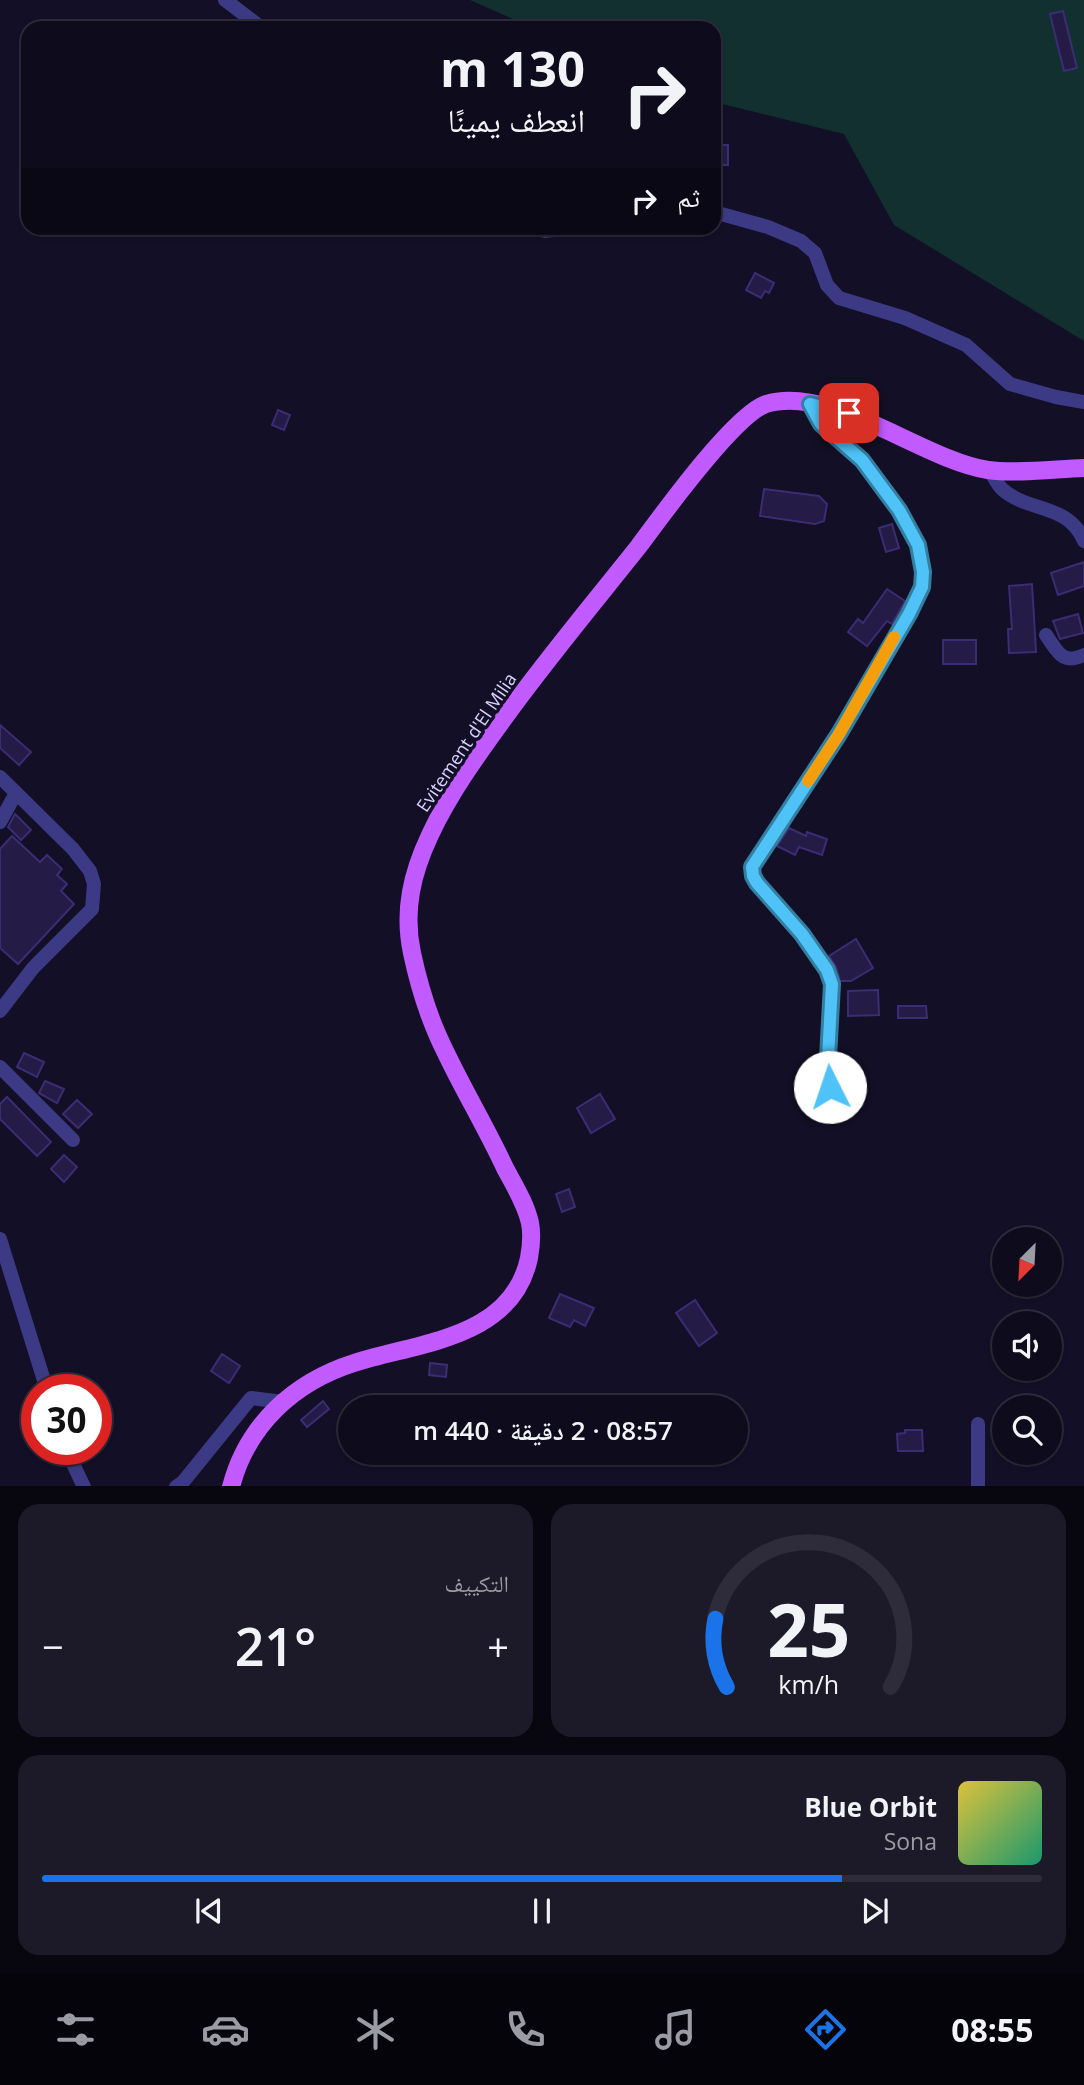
<!DOCTYPE html>
<html lang="ar">
<meta charset="utf-8">
<style>
body{margin:0;font-family:"Open Sans","Noto Naskh Arabic",sans-serif;background:#1c1929;color:#f1f3f6;direction:rtl;height:100vh;display:flex;flex-direction:column;font-size:26px;white-space:nowrap}
*{box-sizing:border-box;margin:0}
p{font-size:23px;color:#9b9ba3}
.icon{flex:none;width:38px;height:38px;fill:none;stroke:currentColor;stroke-width:2;stroke-linecap:round;stroke-linejoin:round}
.map{position:relative;height:1486px;overflow:hidden;direction:ltr}
.side{display:flex;flex-direction:column;gap:18px;padding:18px;background:#08060f;flex:1}
.side>*{flex:none}
.hud{position:absolute;left:21px;top:21px;width:700px;height:214px;border-radius:21px;box-shadow:0 2px 5px #0004,0 0 0 2px #2e2b3b;direction:rtl;background:#0e0b1c;color:#f1f3f6;overflow:hidden}
.needle{width:46px;rotate:204deg}
.fabs{position:absolute;left:992px;top:1227px;display:grid;gap:14px}
.fabs a{display:grid;place-items:center;width:70px;height:70px;border-radius:50%;background:#0e0b1c;box-shadow:0 2px 5px #0004,0 0 0 2px #2e2b3b;font-size:35px}
.speed{position:absolute;left:21px;top:1374px;display:flex;gap:14px;font-size:35px;font-weight:700;text-align:center}
.speed>*{display:grid;place-content:center;width:91px;height:91px;border-radius:50%;background:#0e0b1c;box-shadow:0 2px 5px #0004,0 0 0 2px #2e2b3b;line-height:1}
.speed .limit{border:10px solid #d22;background:#fff;color:#111}
.pin{position:absolute;display:grid;place-items:center;width:60px;height:60px;color:#fff;margin:-30px;border-radius:14px;box-shadow:0 4px 10px #0006}
.me{position:absolute;width:77px;margin:-38px;rotate:356deg;stroke-linejoin:round;filter:drop-shadow(0 0 5px #0008)}
.turn{display:flex;align-items:center;gap:24px;height:147px;padding:0 21px;font-size:32px}
.turn .icon{width:91px;height:91px;stroke-width:2.5}
.turn b{display:block;font-size:49px;line-height:60px}
.then{display:flex;align-items:center;height:66px;padding:0 21px;background:#0003;gap:14px;font-size:26px}
.big{font-size:52px;font-weight:600;line-height:1.1}
.side .widget{flex:1;display:flex;flex-direction:column;justify-content:center;gap:10px;min-width:0;padding:0 24px;border-radius:21px;background:#1c1929}
.side .dial{align-items:center;gap:0}
.dial svg{height:182px;overflow:visible;fill:none;stroke:#2e2b3b;stroke-width:7;stroke-linecap:round;text-anchor:middle}
.dial text{fill:#f1f3f6;stroke:none}
.song{display:flex;align-items:center;gap:21px}
.cover{width:84px;height:84px;border-radius:10px;background:linear-gradient(135deg,hsl(50 70% 55%),hsl(160 70% 35%))}
.played{height:7px;border-radius:4px;background:linear-gradient(90deg,#1a73e8 80%,#2e2b3b 80%)}
.keys{display:flex;justify-content:space-around;direction:ltr}
.heat{display:flex;justify-content:space-between;align-items:center;font-size:38px;direction:ltr}
.side .tiles{flex:1;display:grid;gap:18px;grid-template-columns:1fr 1fr}
.widget:last-child{grid-column:span 2}
.trip{position:absolute;left:338px;top:1395px;width:410px;height:70px;border-radius:35px;background:#0e0b1c;box-shadow:0 2px 5px #0004,0 0 0 2px #2e2b3b;font-weight:600;line-height:70px;text-align:center;direction:rtl}
.tab-bar{display:flex;height:112px;justify-content:space-around;align-items:center;background:#06040b;color:#9b9ba3}
.tab-bar .icon{width:49px;height:49px}
.tab-bar .on{color:#1a73e8}
.tab-bar b{font-size:32px;color:#f1f3f6}
.map>svg:first-child{display:block}
.green{fill:#12302f}
.building{fill:#241b47;stroke:#3b2d73;stroke-width:2}
.lines{fill:none;stroke-linecap:round;stroke-linejoin:round}
.minor{stroke:#3d3a85;stroke-width:14}
.major{stroke:#c25bff;stroke-width:18}
.route-casing{stroke:#337fa1;stroke-width:18}
.route{stroke:#4fc3f7;stroke-width:12}
.slow{stroke:#f59e0b;stroke-width:12}
.labels{text-anchor:middle;dominant-baseline:central;stroke-width:7;stroke-linejoin:round;paint-order:stroke}
.street-label{font-size:18px;fill:#d9d4ff;stroke:#130f26}
</style>
<div class="map">
<svg width="1084" height="1487" viewBox="0 0 1084 1487">
<rect width="100%" height="100%" fill="#130f26"/>
<path class="green" d="M470,0H1084V341L894,225L844,134L714,102V28H533Z"/>
<g class="building">
<path d="M1063,11L1077,68L1064,71L1050,14Z"/>
<rect x="714" y="145" width="14" height="20"/>
<path d="M755,273L774,283L769,293L765,291L761,298L746,290Z"/>
<path d="M278,410L290,415L284,430L272,425Z"/>
<path d="M764,489L819,496L827,504L824,521L815,524L760,516Z"/>
<path d="M892,524L899,548L886,552L879,528Z"/>
<path d="M1084,562V586L1058,595L1051,573Z"/>
<path d="M1032,584L1036,652L1009,653L1008,629H1012L1009,586Z"/>
<path d="M887,589L905,601L892,624L887,621L867,646L848,632L858,619L863,623Z"/>
<path d="M1078,614L1083,633L1060,639L1053,621Z"/>
<rect x="943" y="640" width="33" height="24"/>
<path d="M0,725L31,752L19,765L0,748Z"/>
<path d="M15,814L31,830L21,840L8,827Z"/>
<path d="M789,828L806,836L807,832L827,839L822,855L799,847L795,855L777,846Z"/>
<path d="M12,836L40,862L47,855L62,869L57,875L67,884L61,891L74,904L18,964L0,948V849Z"/>
<path d="M856,939L873,968L851,981H840L836,967L829,956Z"/>
<path d="M878,990L879,1015L848,1016V991Z"/>
<path d="M898,1006H926L927,1018H898Z"/>
<path d="M24,1053L44,1062L37,1077L17,1067Z"/>
<path d="M45,1081L64,1089L57,1103L39,1093Z"/>
<path d="M600,1094L615,1119L591,1133L577,1108Z"/>
<path d="M7,1097L51,1142L37,1156L0,1119V1104Z"/>
<path d="M77,1100L92,1114L78,1128L63,1114Z"/>
<path d="M64,1155L77,1167L64,1182L51,1169Z"/>
<path d="M569,1189L575,1207L562,1212L556,1194Z"/>
<path d="M560,1294L594,1308L585,1326L574,1320L570,1327L549,1318Z"/>
<path d="M695,1300L717,1333L699,1346L676,1313Z"/>
<path d="M222,1354L240,1366L229,1383L211,1371Z"/>
<path d="M430,1363L447,1365L446,1377L429,1375Z"/>
<path d="M323,1401L329,1409L307,1427L301,1420Z"/>
<path d="M905,1430H922L923,1451H898L897,1434L905,1433Z"/>
</g>
<g class="lines">
<g class="minor">
<path d="M225,0L262,28"/>
<path d="M714,212L768,227L801,241L815,253L827,285L839,298L905,318L966,345L1010,384L1056,397L1084,402"/>
<path d="M530,228L545,231L570,228"/>
<path d="M810,404L821,423L861,460L909,526L922,558V587L909,614L839,734L752,867L753,876L757,883L802,934L827,970L833,993L828,1058L830,1087"/>
<path d="M990,471C994,477 997,484 1002,489C1029,513 1068,503 1084,541"/>
<path d="M1046,635C1058,652 1062,665 1084,655"/>
<path d="M0,777L73,849L90,871L94,884L92,909L33,968L0,1011"/>
<path d="M0,822L16,793"/>
<path d="M0,1067L73,1140"/>
<path d="M0,1239L47,1390"/>
<path d="M978,1424V1487"/>
<path d="M66,1449L84,1487"/>
<path d="M176,1487L183,1482L251,1398L283,1402"/>
</g>
<path class="major" d="M231,1487C247,1425 294,1382 354,1363C419,1342 512,1339 529,1258C531,1247 532,1233 530,1223C526,1204 514,1185 505,1168C484,1123 458,1081 438,1036C426,1009 418,981 412,953C403,911 412,873 430,835C451,790 481,750 510,710C551,654 596,600 639,546C662,515 734,415 766,404C831,384 923,460 988,470C1017,474 1055,469 1084,468"/>
</g>
<g class="lines">
<g class="route-casing">
<path id="route" d="M830,1087L828,1058L832,984L827,970L802,934L757,883L753,876L752,867L839,734L909,614L922,587L923,572L918,545L899,510L862,460L821,424L810,404L849,413"/>
</g>
<use href="#route" class="route"/>
<path class="slow" d="M808,781L839,734L894,637"/>
</g>
<g class="labels">
<g class="street-label">
<text transform="translate(466 742) rotate(-56)">Evitement d'El Milia</text>
</g>
</g>
</svg>
<div class="fabs">
<a><svg class="needle" viewBox="-14 -14 28 28"><path d="M0-13l5 13h-10z" fill="#e53935"/><path d="M0 13l5-13h-10z" fill="#9b9ba3"/></svg></a>
<a><svg class="icon" aria-label="sound" viewBox="0 0 24 24"><path d="M4 9h4l5-4v14l-5-4H4zM17 9q2 3 0 6"/></svg></a>
<a><svg class="icon" aria-label="search" viewBox="0 0 24 24"><circle cx="10" cy="10" r="6"/><path d="M15 15l6 6"/></svg></a>
</div>
<div class="speed"><div class="limit">30</div></div>
<div class="pin" style="left:849px;top:413px;background:#d93025"><svg class="icon" aria-label="arrive" viewBox="0 0 24 24"><path d="M6 21V4h12l-3 4 3 4H6"/></svg></div>
<svg class="me" style="left:830px;top:1087px" viewBox="-20 -20 40 40"><circle r="19" fill="#fff"/><path d="M0-13L10 11 0 6-10 11z" fill="#4fc3f7"/></svg>
<div class="trip">08:57 · 2 دقيقة · 440 m</div>
<div class="hud">
<div class="turn"><svg class="icon" aria-label="right" viewBox="0 0 24 24"><path d="M7 20v-9h11M14 6l5 5-5 5"/></svg><div><b>130 m</b>انعطف يمينًا</div></div>
<div class="then">ثم<svg class="icon" aria-label="right" viewBox="0 0 24 24"><path d="M7 20v-9h11M14 6l5 5-5 5"/></svg></div>
</div>
</div>
<section class="side">
<div class="tiles">
<div class="widget dial"><svg viewBox="0 0 100 80">
<path d="M14 69A42 42 0 1 1 86 69"/>
<path d="M14 69A42 42 0 0 1 9 39" stroke="#1a73e8"/>
<text x="50" y="56" font-size="32" font-weight="700">25</text>
<text x="50" y="72" font-size="11">km/h</text>
</svg></div>
<div class="widget"><p>التكييف</p>
<div class="heat"><a>−</a><b class="big">21°</b><a>+</a></div>
</div>
<div class="widget">
<div class="song"><i class="cover"></i><div><b>Blue Orbit</b><p>Sona</p></div></div>
<div class="played"></div>
<div class="keys"><svg class="icon" aria-label="previous" viewBox="0 0 24 24"><path d="M18 5L8 12l10 7zM5 5v14"/></svg><svg class="icon" aria-label="pause" viewBox="0 0 24 24"><path d="M8 5v14M16 5v14"/></svg><svg class="icon" aria-label="next" viewBox="0 0 24 24"><path d="M6 5l10 7-10 7zM19 5v14"/></svg></div>
</div>
</div>
</section>
<nav class="tab-bar">
<b>08:55</b>
<svg class="icon on" aria-label="directions" viewBox="0 0 24 24"><path d="M12 3l9 9-9 9-9-9zM9 14v-3h6M13 9l2 2-2 2"/></svg>
<svg class="icon" aria-label="music" viewBox="0 0 24 24"><path d="M9 18V5l10-2v13"/><circle cx="6" cy="18" r="3"/><circle cx="16" cy="16" r="3"/></svg>
<svg class="icon" aria-label="phone" viewBox="0 0 24 24"><path d="M5 4h4l2 5-3 2q2 4 5 5l2-3 5 2v4C11 20 4 13 5 4z"/></svg>
<svg class="icon" aria-label="climate" viewBox="0 0 24 24"><path d="M12 3v18M4 7l16 10M4 17L20 7"/></svg>
<svg class="icon" aria-label="car" viewBox="0 0 24 24"><path d="M5 17H2v-5l4-1 3-4h7l3 4 3 1v5h-3M9 17h6M6 11h13"/><circle cx="7" cy="17" r="2"/><circle cx="17" cy="17" r="2"/></svg>
<svg class="icon" aria-label="filters" viewBox="0 0 24 24"><path d="M4 7h16M4 17h16"/><circle cx="9" cy="7" r="2"/><circle cx="15" cy="17" r="2"/></svg>
</nav>
